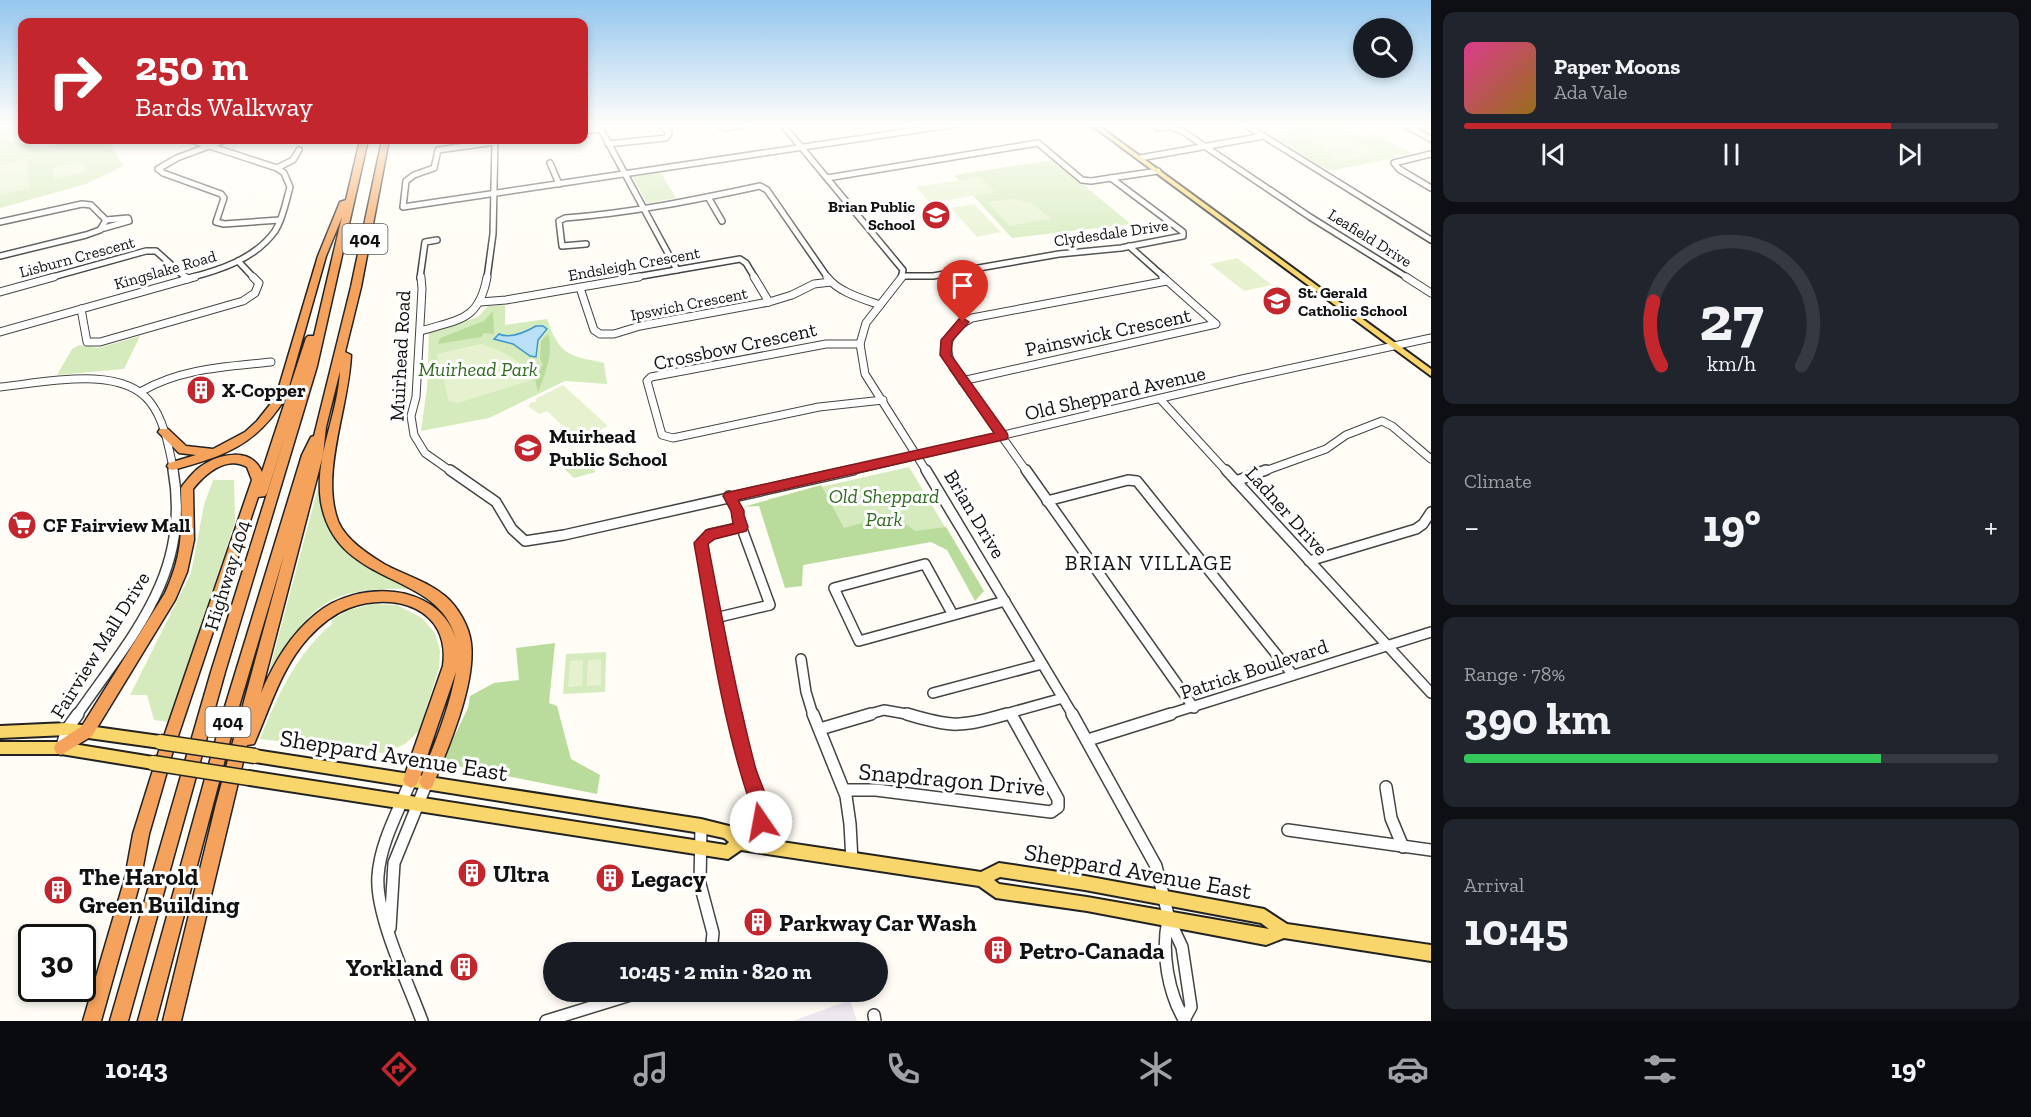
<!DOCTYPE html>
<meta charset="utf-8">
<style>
body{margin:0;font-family:"Zilla Slab",serif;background:#20242c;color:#f1f3f6;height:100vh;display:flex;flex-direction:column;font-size:22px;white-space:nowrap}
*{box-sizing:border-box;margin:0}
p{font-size:20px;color:#9ea1a6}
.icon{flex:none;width:33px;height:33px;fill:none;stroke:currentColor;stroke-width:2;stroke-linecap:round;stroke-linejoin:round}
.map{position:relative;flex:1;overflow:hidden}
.side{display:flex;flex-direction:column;gap:12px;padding:12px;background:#0d0f14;width:600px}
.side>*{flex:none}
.top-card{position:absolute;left:18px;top:18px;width:570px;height:126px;border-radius:12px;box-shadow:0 3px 9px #0003;background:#c4262e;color:#fff;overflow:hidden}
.controls{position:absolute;left:1353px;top:18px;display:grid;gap:12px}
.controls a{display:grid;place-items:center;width:60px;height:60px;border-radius:50%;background:#171b24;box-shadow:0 3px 9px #0003;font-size:30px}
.speed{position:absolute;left:18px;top:924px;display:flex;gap:12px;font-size:30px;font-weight:700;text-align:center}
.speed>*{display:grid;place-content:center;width:78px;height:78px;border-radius:50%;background:#171b24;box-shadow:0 3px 9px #0003;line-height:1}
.speed .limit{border:3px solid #111;border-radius:9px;background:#fff;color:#111}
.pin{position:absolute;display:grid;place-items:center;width:51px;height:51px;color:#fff;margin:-62px -26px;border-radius:50% 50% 50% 0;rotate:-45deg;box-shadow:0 0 6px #0007}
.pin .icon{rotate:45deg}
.me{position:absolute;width:66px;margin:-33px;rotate:348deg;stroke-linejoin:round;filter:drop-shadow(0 0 4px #0008)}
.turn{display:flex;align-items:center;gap:21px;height:126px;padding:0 18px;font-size:27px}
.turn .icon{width:78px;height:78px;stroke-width:2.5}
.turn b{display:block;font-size:42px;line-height:51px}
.big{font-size:45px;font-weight:700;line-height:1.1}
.side .widget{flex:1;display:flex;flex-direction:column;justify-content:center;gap:9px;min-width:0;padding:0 21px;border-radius:12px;background:#20242c}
.side .dial{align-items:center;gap:0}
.dial svg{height:156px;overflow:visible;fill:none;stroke:#363941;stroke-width:7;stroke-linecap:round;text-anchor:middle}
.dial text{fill:#f1f3f6;stroke:none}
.song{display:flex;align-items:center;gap:18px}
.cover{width:72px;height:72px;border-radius:9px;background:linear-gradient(135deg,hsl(330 70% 55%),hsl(40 70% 35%))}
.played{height:6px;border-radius:3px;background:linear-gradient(90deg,#c4262e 80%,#363941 80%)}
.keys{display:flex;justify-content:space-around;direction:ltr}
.heat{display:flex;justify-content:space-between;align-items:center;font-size:33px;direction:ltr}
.charge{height:9px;border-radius:4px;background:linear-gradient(90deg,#34c759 78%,#363941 0)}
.trip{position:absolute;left:543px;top:942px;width:345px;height:60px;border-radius:30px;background:#171b24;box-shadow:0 3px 9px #0003;font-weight:700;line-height:60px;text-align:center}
.dock{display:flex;height:96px;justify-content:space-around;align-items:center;background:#090b0e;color:#9ea1a6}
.dock .icon{width:42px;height:42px}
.dock .selected{color:#c4262e}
.dock b{font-size:27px;color:#f1f3f6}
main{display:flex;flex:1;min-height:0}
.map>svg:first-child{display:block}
.industrial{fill:#eee6ef}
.green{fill:#d5ebbd}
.forest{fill:#b9dc9c}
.pitch{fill:#e6f2cf}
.water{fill:#b9e0f7;stroke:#3f96cf;stroke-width:1.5}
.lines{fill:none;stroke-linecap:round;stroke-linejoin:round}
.minor-far3-casing{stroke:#444;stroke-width:8}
.minor-far2-casing{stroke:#444;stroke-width:9}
.minor-far1-casing{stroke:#444;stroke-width:12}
.minor-casing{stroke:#444;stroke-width:14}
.major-casing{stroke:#222;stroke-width:4}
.highway-casing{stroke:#222;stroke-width:3}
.minor-far3{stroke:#fff;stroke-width:5}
.minor-far2{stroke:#fff;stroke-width:7}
.minor-far1{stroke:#fff;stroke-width:9}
.minor{stroke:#fff;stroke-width:11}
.major{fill:#f9d66b;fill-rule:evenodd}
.highway{fill:#f5a25d;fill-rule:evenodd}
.major-bridge-casing{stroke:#222;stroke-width:17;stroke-linecap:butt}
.major-bridge{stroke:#f9d66b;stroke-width:14}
.route{fill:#c4262e;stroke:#7f191e;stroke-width:1.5}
.labels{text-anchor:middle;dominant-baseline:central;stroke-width:6;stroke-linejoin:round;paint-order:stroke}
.far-poi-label{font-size:16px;font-weight:bold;fill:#111;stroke:#fff;text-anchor:end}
.far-street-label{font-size:16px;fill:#111;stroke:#fff}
.shield{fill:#fff;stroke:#585858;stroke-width:1.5}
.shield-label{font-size:18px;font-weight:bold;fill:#111}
.street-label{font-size:20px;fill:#111;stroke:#fff}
.park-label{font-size:20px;font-style:italic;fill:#2f6b1f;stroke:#fff}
.poi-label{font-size:20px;font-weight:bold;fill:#111;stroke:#fff;text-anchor:start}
.neighbourhood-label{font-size:21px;letter-spacing:1.5px;fill:#111;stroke:#fff}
.near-street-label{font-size:24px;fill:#111;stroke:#fff}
.near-poi-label{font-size:24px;font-weight:bold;fill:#111;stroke:#fff;text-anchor:start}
</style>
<main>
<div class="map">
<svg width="1431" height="1021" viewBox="0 0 1431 1021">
<rect width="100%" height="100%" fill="#fffdf5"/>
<path class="industrial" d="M850,1000L857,1021H793Z"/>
<g class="green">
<path d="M10,124H18L8,139L10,141L41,148L76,140H105L108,144H112L111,147L124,166L86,184L0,208V130Z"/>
<path d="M1278,124H1358L1344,128L1360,137L1374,134L1412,153L1392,155L1395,158L1329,171L1271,136L1291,131Z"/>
<path d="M1053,160L1131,224L1012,238L954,175Z"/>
<path d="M660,171L676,198L647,203L632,176Z"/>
<path d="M505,305V325L547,319C560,356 568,355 604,363L607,384L565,381L489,418L421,431L427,388L429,333L478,317L488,306Z"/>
<path d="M140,336L124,369L57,375L72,349L79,345L98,348Z"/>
<path d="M577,452L596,472L574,478L558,463Z"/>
<path d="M909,467L948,532L795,561L768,499Z"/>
<path d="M213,480H234L235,522L169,722L154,720L147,695H130L191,573L204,505Z"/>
<path d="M319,484C323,501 324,523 334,538C350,564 385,576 412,589C326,587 313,604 269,672Z"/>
<path d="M372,604L397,605L422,618L435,633L440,651L439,668L419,731L405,744L384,753L260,739C277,697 296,654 332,624L331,620L349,610Z"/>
<path d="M606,652L605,692L563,694L566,654Z"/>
</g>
<g class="forest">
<path d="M493,311L494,334L484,333L481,337L438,344L440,338L484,321Z"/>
<path d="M548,334C554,352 545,375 538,392L535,379L543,364L540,359L541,341Z"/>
<path d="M821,485L844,528L893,514L915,531L946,527L984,591L975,601L947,550L931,542L803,565L802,586L785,588L759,506L743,507Z"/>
<path d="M555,643L549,703L557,706L571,759L600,775L597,794L441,763L468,708L470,696L494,683L519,680L516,648Z"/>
</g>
<g class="pitch">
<path d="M1334,130L1375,153V154L1339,162L1322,150V147L1299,136Z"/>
<path d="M27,158L30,188L0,195V165Z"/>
<path d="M74,163L84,164L87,171L55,180L52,168Z"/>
<path d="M980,177L995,192L930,203L916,187Z"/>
<path d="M1012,199L1031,203L1051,219L1009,226L988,202Z"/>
<path d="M974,204L1001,232L977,237L951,208Z"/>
<path d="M1237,258L1272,285L1244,291L1210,264Z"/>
<path d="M481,344C502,350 521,359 532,380L458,403L449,401L437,354Z"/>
<path d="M563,385L608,426L579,442L576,439L571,445L561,435L567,430L547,411L539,414L528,406L532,402H537L535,399Z"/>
<path d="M601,659V685L587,686L588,660Z"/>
<path d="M583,660L582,686L568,687L570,661Z"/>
</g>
<path class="water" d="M536,326H543L547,329L538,340L536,357L530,356L513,344L494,339L499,334C510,339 524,333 536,326Z"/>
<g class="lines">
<g class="minor-far3-casing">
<g id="minor-far3">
<path d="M598,124L677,270"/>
<path d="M717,124L725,128L747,124"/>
<path d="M782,124L903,270L901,278"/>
<path d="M1244,124L1431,240"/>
<path d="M1403,124L1431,139"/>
<path d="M1158,128L1170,127L1182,131L1310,217L1408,278"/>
<path d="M584,131L601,129"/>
<path d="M225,140L177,158L158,169L163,173L221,194L224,198L216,222L224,224L280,220"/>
<path d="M495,142L438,150L434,168L414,175L406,181L403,207L957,124"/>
<path d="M608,144L666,138L669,133L662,124"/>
<path d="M1431,154L1394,163L1399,169L1431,188"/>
<path d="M1140,158L1264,136"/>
<path d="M550,163L559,184"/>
<path d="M277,168L293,160L299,150"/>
<path d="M827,178L1038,143L1082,180L1091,181L1158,171"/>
<path d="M708,197L722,221"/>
<path d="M0,222L82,204L91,205L106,220L100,230L86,235L0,256"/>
<path d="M101,229L129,221L128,218L106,220"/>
<path d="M586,244L562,246L559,221L565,218C631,213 695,200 760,186L767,190L828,278"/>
<path d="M1129,246L1165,278"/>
<path d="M238,261L254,278"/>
<path d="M903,276H933L1059,254L1121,248L1183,236V232L1111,178"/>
<path d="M49,278L146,251H156L186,278"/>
<path d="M189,278C220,270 255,259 275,231C283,219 286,201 290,187L284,173L277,168L191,140"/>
<path d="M420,278L425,242L437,240"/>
<path d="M487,278L493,234L495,140"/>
<path d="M630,278L740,259L746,263L755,278"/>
</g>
</g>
<g class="minor-far2-casing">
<g id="minor-far2">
<path d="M185,277L187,279"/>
<path d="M421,277L422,289L416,397L411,416L414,435L425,453L452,472"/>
<path d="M754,277L769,302"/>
<path d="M827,277C838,292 863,299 880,305"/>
<path d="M902,277L866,323L860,344L865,374L927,472"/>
<path d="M1406,277L1431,293"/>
<path d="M580,288L594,330L600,334H614L640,326L769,302L792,295L814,284L831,282"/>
<path d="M0,292L54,277"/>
<path d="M480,302L506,300L639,277"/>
<path d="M81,309L87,342H100L243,301L255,293L259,283L253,277"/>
<path d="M421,331C459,319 479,321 487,277"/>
<path d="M0,332L195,277"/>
<path d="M860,344H826L651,377L647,381L662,435L673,438L819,407L883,400"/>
<path d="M962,381L1216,324L1163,277"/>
<path d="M0,387C42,383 121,364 150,402C165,421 169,449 174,472"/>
<path d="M142,391C182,368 226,367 271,362"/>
<path d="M1161,400L1227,472"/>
<path d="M846,472L1242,379L1431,338"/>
<path d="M1027,472L954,369C941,345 949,330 972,318L1167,281"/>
<path d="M1262,472L1326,449L1346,435L1382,421L1392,426L1431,459"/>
</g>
</g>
<g class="minor-far1-casing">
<g id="minor-far1">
<path d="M450,470L496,502L512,529L525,541L564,535L853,470"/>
<path d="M926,470L1073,715"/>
<path d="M1026,470L1194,708"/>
<path d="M1226,470L1431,693"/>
<path d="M1236,481L1266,470"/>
<path d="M1047,501L1128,480L1137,481L1293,675"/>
<path d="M1309,561L1416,529L1423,524L1431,512"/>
<path d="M953,615L925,564L834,588L859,641L1005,601"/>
<path d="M715,618L770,605L737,515L738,511L729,496"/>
<path d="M801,659L806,692L813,715"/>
<path d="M933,693L1042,664"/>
<path d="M77,715C131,637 192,573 173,470"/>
<path d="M736,715L701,543L710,534L741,527"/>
<path d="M866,715L884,710L912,715"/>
<path d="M1002,715L1063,698"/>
<path d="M1166,715L1431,632"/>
</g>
</g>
<g class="minor-casing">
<g id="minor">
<path d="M736,714L743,751L761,810L758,845"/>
<path d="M813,714L846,796L850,824L852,861"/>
<path d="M907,714C953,728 961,727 1007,714"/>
<path d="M1072,714L1156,866L1169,919L1182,947L1191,1007L1185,1018"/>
<path d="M820,729L871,714"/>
<path d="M1088,740L1171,714"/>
<path d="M62,746L67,729L78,714"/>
<path d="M411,780C399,810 380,843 378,876C375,914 408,983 422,1021"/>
<path d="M1386,787L1391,818L1403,847"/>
<path d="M844,790H876L1051,812L1058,807V799L1011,714"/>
<path d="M701,826L700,884L713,933L711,952"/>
<path d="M1288,830L1431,850"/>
<path d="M1168,920C1161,952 1168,993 1185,1021"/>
<path d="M390,928L394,863L427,782"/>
<path d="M874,1015L875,1021"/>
<path d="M546,1021L640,992"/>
</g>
</g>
<g class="major-casing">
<g id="major">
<path d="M1090,124H1096L1431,369V376Z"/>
<path d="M67,723L160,736L165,738L166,742L165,746L160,748L67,735L0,738V726Z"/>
<path d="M0,742H61L153,757L158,758L160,763L158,768L153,769L61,754H0Z"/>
<path d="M255,750L701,819L733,827L742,836L981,872L999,863L1085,876L1264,909L1287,924L1431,945V961L1284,938L1266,945L1087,911L996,898L979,886L741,850L728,859L249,785L244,783L242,778L244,773L249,771L726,845L729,842L724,838L701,833L255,762L250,761L248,756L250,751ZM1000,877L1085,890L1261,923L1269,929L1087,897L999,884L994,880Z"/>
</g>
</g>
<g class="highway-casing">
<g id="highway">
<path d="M360,140H368L317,366L225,672L128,1021H110L211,672L287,430L267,493L265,496L258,497L172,754L149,834L140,882L101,1021H83L125,878L133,834L158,754L252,480L247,467C226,455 205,474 193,489L194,540L187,572L175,600L92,736L61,755L56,753L54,748L56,743L82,726L165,593C183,554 182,529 181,488L183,485C188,479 193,472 200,467C218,454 251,446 262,472L306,338L308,336H314L342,217L326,256L286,397C257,445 224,456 173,470L169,469L167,466L169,463L196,455L179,453L158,432L160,429H168L186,446L213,449L245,432L257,421L276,397L318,256L340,202L346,200Z"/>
<path d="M382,140H389L361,287L345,352L351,355C349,407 320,473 338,521C346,540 368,554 384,564C404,575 427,581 445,596C458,607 469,626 471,643C476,684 448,749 432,787L427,790L422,787L419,782C434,746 449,710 456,672L419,780L416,785L411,788L406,785L403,780L443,666C451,608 394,591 349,608C333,614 319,626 308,638C281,668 270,708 254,744L247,745L181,1021H163L216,804L284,555L238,710L156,1021H138L224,710L302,455L311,437L314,436L351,287ZM340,371C338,415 314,457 321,502C336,589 438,569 456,639C438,581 356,580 316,614C290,635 274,663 261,693L323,455L326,427Z"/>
</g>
</g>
<use href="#minor-far3" class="minor-far3"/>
<use href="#minor-far2" class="minor-far2"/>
<use href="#minor-far1" class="minor-far1"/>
<use href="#minor" class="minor"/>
<use href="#major" class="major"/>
<use href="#highway" class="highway"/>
<g class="major-bridge-casing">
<g id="major-bridge">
<path d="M160,742L255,756"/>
<path d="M153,763L249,778"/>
</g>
</g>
<use href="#major-bridge" class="major-bridge"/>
</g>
<linearGradient id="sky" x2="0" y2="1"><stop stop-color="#95c6ee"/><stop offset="0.47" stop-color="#fffefa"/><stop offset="1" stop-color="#fffefa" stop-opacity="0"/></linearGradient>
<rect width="1431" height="266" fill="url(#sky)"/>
<path class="route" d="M963,318L969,322L952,341L951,355L1007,433L1008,436L1007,439L738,500L744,511V515L748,527L746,531L715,539L708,544C722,618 736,693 755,766C760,785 776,808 767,828L761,831L755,828C751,818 751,807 748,797C721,715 709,627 694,543L706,530L733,524L731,511L723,496L725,493L994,433L940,355L941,340L959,319Z"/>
<defs>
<g id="school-disc" transform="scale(1.5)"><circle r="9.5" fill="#c4262e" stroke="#fff"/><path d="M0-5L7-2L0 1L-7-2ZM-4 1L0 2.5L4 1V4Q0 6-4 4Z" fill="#fff"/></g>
<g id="building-disc" transform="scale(1.5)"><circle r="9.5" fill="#c4262e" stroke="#fff"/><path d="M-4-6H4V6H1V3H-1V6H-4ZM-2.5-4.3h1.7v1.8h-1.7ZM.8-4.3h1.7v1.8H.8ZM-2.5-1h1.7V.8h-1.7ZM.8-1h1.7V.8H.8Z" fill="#fff"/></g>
<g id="supermarket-disc" transform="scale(1.5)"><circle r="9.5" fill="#c4262e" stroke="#fff"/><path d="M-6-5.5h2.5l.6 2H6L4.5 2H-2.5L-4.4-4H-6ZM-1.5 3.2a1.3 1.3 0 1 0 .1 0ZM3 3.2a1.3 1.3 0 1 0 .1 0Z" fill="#fff"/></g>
</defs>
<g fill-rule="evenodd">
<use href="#school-disc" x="936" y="215"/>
<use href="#school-disc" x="1277" y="301"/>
<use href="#building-disc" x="201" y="390"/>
<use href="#school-disc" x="528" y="448"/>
<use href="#supermarket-disc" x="22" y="525"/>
<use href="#building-disc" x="472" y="873"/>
<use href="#building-disc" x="610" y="878"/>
<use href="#building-disc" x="58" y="890"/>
<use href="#building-disc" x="758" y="922"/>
<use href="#building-disc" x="998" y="950"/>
<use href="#building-disc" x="464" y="967"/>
</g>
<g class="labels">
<g class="far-poi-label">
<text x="915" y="206">Brian Public<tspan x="915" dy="18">School</tspan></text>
<text x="1298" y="292" text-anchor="start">St. Gerald<tspan x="1298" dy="18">Catholic School</tspan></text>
</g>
<g class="far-street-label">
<text transform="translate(1111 233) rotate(-8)">Clydesdale Drive</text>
<text transform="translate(1370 238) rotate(32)">Leafield Drive</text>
<text transform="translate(77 257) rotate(-15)">Lisburn Crescent</text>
<text transform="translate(634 264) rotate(-10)">Endsleigh Crescent</text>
<text transform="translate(165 270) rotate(-16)">Kingslake Road</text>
<text transform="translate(689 304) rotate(-11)">Ipswich Crescent</text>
</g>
<g class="shield">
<rect x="342.5" y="224" width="45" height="30" rx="4.5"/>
<rect x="205.5" y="707" width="45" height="30" rx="4.5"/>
</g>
<g class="shield-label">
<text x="365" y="239">404</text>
<text x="228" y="722">404</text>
</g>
<g class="street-label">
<text transform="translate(1108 332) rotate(-12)">Painswick Crescent</text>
<text transform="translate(735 346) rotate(-12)">Crossbow Crescent</text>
<text transform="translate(400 356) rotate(-87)">Muirhead Road</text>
<text transform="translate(1115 393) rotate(-13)">Old Sheppard Avenue</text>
<text transform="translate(1287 511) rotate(48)">Ladner Drive</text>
<text transform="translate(975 514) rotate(59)">Brian Drive</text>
<text transform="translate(227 575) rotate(-73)">Highway 404</text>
<text transform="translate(100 645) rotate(-58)">Fairview Mall Drive</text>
<text transform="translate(1254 669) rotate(-18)">Patrick Boulevard</text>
</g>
<g class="park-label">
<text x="478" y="369">Muirhead Park</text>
<text x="884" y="496">Old Sheppard<tspan x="884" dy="23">Park</tspan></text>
</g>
<g class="poi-label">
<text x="222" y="390">X-Copper</text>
<text x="549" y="436">Muirhead<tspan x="549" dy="23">Public School</tspan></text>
<text x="43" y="525">CF Fairview Mall</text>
</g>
<g class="neighbourhood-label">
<text x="1149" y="562">BRIAN VILLAGE</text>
</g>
<g class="near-street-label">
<text transform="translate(394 755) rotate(9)">Sheppard Avenue East</text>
<text transform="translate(952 779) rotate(5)">Snapdragon Drive</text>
<text transform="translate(1138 871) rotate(10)">Sheppard Avenue East</text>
</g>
<g class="near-poi-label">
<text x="493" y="873">Ultra</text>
<text x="79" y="876">The Harold<tspan x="79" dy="28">Green Building</tspan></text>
<text x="631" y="878">Legacy</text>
<text x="779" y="922">Parkway Car Wash</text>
<text x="1019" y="950">Petro-Canada</text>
<text x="443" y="967" text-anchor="end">Yorkland</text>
</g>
</g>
</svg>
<div class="controls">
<a><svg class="icon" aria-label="search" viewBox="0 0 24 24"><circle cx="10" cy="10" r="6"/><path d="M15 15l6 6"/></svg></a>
</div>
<div class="speed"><div class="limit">30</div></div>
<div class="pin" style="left:963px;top:322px;background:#d93025"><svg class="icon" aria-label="arrive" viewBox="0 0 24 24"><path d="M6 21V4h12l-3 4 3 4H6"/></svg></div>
<svg class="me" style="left:761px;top:822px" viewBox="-20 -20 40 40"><circle r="19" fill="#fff"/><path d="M0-13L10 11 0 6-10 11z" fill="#c4262e"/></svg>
<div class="trip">10:45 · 2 min · 820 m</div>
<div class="top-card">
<div class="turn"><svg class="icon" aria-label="right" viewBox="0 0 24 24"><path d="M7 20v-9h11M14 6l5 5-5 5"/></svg><div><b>250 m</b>Bards Walkway</div></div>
</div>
</div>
<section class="side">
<div class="widget">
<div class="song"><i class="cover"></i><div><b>Paper Moons</b><p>Ada Vale</p></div></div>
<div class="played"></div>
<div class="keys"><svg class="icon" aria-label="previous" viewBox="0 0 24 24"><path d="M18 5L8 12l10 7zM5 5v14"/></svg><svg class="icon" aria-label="pause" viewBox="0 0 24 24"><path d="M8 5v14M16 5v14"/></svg><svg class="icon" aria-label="next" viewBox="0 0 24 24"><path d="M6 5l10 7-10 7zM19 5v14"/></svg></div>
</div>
<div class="widget dial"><svg viewBox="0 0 100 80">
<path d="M14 69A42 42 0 1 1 86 69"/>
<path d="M14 69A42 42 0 0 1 10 36" stroke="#c4262e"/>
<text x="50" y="56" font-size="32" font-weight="700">27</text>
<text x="50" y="72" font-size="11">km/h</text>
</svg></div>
<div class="widget"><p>Climate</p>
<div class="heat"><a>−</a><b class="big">19°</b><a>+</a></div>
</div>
<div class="widget"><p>Range · 78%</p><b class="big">390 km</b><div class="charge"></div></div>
<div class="widget"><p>Arrival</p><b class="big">10:45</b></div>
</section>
</main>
<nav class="dock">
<b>10:43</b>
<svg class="icon selected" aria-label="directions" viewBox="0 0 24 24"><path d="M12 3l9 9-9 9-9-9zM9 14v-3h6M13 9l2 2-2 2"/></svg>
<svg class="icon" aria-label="music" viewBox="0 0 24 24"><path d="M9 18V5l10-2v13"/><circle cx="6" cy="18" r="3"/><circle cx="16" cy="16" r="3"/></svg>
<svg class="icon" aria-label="phone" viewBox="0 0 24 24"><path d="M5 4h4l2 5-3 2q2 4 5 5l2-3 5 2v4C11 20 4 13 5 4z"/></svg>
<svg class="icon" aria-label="climate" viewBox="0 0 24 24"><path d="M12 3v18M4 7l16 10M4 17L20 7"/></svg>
<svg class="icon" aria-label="car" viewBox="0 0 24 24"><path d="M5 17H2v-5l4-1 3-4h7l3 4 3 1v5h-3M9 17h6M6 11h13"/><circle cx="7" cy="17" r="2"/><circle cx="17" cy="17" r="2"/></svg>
<svg class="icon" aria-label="filters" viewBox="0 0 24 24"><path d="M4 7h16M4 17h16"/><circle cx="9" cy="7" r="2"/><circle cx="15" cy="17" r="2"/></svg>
<b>19°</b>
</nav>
